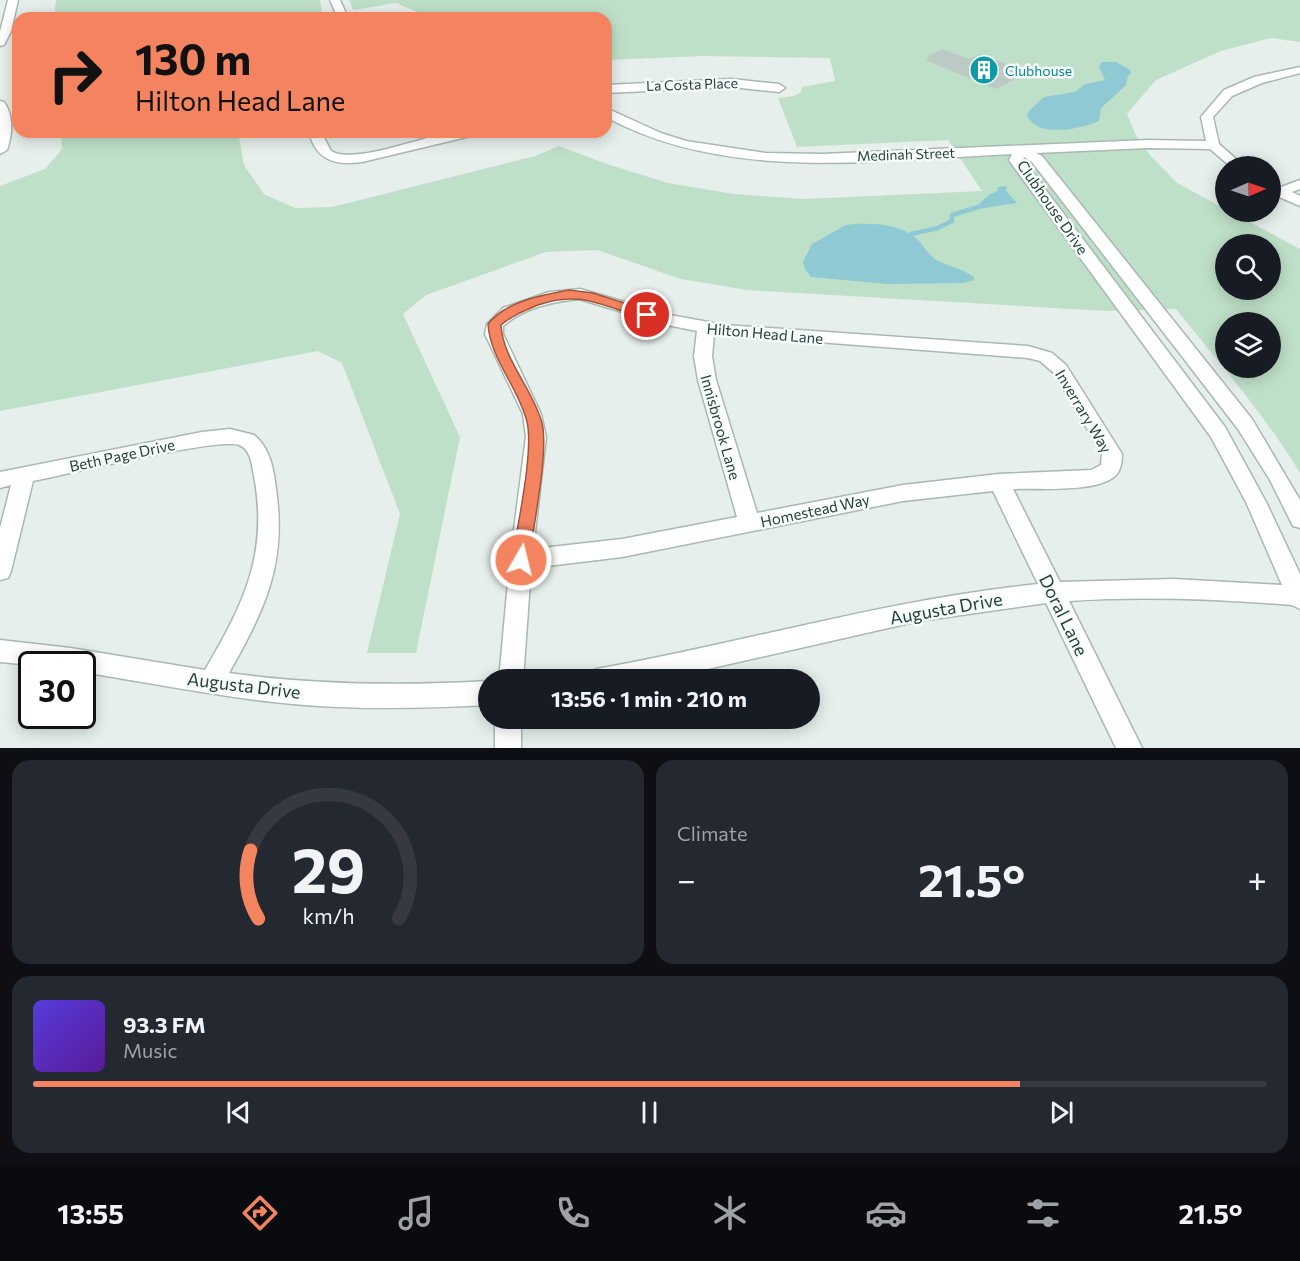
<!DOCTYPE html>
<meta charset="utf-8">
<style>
body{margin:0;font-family:Commissioner,sans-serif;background:#242831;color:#f1f3f6;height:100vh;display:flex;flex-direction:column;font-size:22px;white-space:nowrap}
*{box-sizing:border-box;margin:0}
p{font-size:20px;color:#9ea1a6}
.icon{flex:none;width:33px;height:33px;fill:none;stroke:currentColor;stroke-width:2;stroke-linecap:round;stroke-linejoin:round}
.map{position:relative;height:748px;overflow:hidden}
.sheet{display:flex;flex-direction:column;gap:12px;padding:12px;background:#0d0f14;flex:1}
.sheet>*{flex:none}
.banner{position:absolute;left:12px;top:12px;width:600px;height:126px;border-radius:18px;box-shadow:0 3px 15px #0003;background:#f4845f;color:#111;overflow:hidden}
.needle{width:39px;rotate:88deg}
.tools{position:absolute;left:1215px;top:156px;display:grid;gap:12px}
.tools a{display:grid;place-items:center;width:66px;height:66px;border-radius:50%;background:#171b24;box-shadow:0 3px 15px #0003;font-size:30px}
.speed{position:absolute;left:18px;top:651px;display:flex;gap:12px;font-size:30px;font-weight:700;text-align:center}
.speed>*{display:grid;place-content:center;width:78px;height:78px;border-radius:50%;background:#171b24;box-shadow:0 3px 15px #0003;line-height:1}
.speed .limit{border:3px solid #111;border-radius:9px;background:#fff;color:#111}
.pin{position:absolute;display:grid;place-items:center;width:51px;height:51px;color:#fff;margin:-26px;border:3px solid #fff;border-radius:50%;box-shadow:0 2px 6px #0007}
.me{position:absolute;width:66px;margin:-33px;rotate:8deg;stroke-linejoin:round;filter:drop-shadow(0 0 4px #0008)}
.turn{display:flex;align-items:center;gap:21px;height:126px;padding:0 24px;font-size:27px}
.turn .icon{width:78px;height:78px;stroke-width:2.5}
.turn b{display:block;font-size:42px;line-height:51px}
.big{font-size:45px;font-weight:700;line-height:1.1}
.sheet .card{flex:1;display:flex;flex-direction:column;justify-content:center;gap:9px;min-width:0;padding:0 21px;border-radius:18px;background:#242831}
.sheet .dial{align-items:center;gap:0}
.dial svg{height:156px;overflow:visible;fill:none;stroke:#363941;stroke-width:7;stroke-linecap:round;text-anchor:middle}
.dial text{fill:#f1f3f6;stroke:none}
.song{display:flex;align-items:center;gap:18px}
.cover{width:72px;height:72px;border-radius:9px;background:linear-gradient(135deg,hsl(250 70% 55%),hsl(270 70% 35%))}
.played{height:6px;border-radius:3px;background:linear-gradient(90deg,#f4845f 80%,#363941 80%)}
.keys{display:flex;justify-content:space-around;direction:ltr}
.heat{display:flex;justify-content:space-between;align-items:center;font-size:33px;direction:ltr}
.sheet .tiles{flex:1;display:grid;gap:12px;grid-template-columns:1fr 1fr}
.card:last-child{grid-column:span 2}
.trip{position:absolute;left:478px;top:669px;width:342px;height:60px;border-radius:30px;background:#171b24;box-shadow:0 3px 15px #0003;font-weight:700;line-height:60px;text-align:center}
.tabs{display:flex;height:96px;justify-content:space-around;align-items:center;background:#090b0e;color:#9ea1a6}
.tabs .icon{width:42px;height:42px}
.tabs .current{color:#f4845f}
.tabs b{font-size:27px;color:#f1f3f6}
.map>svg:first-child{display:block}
.green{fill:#bfe0c8;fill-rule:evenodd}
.water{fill:#8ec9d4}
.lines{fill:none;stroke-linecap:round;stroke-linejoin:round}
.stream{stroke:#8ec9d4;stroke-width:4.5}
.building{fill:#bbcac4}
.minor-casing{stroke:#a8b8b2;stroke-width:3}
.minor{fill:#fff;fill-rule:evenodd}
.route{fill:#f4845f;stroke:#9f563e;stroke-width:1.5}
.labels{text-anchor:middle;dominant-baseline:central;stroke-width:5;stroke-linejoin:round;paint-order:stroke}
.far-culture-label{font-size:14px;fill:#0d838f;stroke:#f7fbf9;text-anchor:start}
.far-street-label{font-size:14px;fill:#24423a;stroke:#f7fbf9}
.street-label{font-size:15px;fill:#24423a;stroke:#f7fbf9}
.near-street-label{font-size:18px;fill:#24423a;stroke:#f7fbf9}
</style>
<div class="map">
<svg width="1300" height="748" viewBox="0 0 1300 748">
<rect width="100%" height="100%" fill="#e6efeb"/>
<g class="green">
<path d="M56,0H320L322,13L327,18H54Z"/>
<path d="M349,0H1300V42L1271,38L1221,51L1156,80L1127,114L1135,133L1149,154L1177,183L1300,249V473C1264,414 1219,362 1176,309L1106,311L747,290L681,279L597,250L546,252L426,295L403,314L460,437L416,653H367L400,514L342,363L318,351L0,411V186L45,169L62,149L61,132H238L244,165L264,194L295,208L332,207L535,156L559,146L610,165L668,183L734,194L804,199L982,191L948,140L797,147L778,98L794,96L801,92L802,87L835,81L830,58L702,56L608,60L606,18H432L396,3L353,10ZM1226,244H1270V290H1226ZM1226,322H1270V368H1226Z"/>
</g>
<g class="water">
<path d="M1101,62H1116L1130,70L1131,74L1128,76L1126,85L1101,108L1099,121C1081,129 1036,139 1027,115L1029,111L1044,97L1075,92L1085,84L1105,80L1099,67Z"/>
<path d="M1003,186L1007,187L1006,191L1017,203L984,208L979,204L990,194L998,191L997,188Z"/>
<path d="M853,224C874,223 900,224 916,238C924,245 927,254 935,259C948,267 962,268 974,277V280L964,283L887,284L811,277L805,269L803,262L812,244L846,225Z"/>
</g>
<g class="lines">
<path class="stream" d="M911,234L938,228L952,221V215L982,206"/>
</g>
<path class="building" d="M942,49L970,59L980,54L1020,69L1017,71L1025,74L996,89L925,60L930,58L926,57Z"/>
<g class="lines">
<g class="minor-casing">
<g id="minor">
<path d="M8,0H18L11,31L4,45L0,46V32Z"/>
<path d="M330,0H340L348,18H338Z"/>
<path d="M1300,67V73L1262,83L1232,96L1213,117L1219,144L1244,166H1230L1210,149L1148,148L1036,153L1042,156L1252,419L1300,500V528L1293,526L1270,480L1238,429L1032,162L1024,157L1023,160L1225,427L1266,502L1300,574V609L1292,605C1217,599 1143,596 1069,601L1142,748H1116L1046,603L919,621L659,680H585L588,672L597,669C744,643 888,599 1038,584L993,491L903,501L622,557L531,568L523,680H499L510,560L526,437L523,414L485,334L487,324L503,308L549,292L580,289L670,315L725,325L1028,346L1052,353L1066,365L1122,454C1122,461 1121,471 1115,476C1095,493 1039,488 1013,489L1060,582L1174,579L1282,585L1246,502L1211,437L1011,163L1009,160L1012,154C879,160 727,183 606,117V108L661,133L686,141L766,153L822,154L1148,140L1206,141L1201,117L1224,90L1254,77ZM579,299L662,324L697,331L694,356L698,380L737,517L622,539L533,549L546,437L541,414L503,334V326C525,307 552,302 579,299ZM714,334L1028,358L1040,361L1054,373L1102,454L1101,465L1091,470L999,474L903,485L757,513L716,380L712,356Z"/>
<path d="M732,79L779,84L785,88L779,92L732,87L606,93V85Z"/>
<path d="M0,101L4,102C14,116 12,135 7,150L0,154Z"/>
<path d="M309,132H321L331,151C354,165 424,136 453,132C461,131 469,132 476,132L475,135L362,162C335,166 316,160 309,132Z"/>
<path d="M1300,180V189L1292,192L1300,196V206L1270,193V183L1281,187Z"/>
<path d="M230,429L254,435C270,448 274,470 276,489C287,564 265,609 229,673C316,685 402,686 489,681V705C428,708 366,710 305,705C230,699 157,684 82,672V664L32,665L0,662V640L70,648L205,670C243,605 269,554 254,476C252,466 251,449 239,445C219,437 64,475 33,481L11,571L8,578L0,580V528L11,485L0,488V472L202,432Z"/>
<rect x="495" y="718" width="26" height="30"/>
</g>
</g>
<use href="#minor" class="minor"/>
</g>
<path class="route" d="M569,290L593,293L652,312L654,315L647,319C606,308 582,289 538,305C524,311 513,315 501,325C503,360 533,389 542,423C549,451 533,528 529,560L527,565L521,567L515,565L512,560C517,528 534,451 527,422C519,388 490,359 488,324C506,301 542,295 569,290Z"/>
<defs>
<g id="building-disc" transform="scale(1.5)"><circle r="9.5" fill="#0f9aa8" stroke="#f7fbf9"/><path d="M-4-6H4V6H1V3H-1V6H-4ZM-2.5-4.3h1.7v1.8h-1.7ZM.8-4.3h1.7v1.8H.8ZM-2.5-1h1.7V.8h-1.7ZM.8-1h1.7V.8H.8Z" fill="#fff"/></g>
</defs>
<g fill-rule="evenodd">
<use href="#building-disc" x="984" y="70"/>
</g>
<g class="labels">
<g class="far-culture-label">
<text x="1005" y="70">Clubhouse</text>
</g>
<g class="far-street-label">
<text transform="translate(692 84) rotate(-2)">La Costa Place</text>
<text transform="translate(906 154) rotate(-2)">Medinah Street</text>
</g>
<g class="street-label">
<text transform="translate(1053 207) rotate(55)">Clubhouse Drive</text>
<text transform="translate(765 333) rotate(5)">Hilton Head Lane</text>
<text transform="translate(1084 411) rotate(59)">Inverrary Way</text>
<text transform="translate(721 427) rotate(74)">Innisbrook Lane</text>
<text transform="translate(122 455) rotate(-12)">Beth Page Drive</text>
<text transform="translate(815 510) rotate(-12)">Homestead Way</text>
</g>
<g class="near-street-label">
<text transform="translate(946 608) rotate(-10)">Augusta Drive</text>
<text transform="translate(1064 615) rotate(64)">Doral Lane</text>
<text transform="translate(244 685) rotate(7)">Augusta Drive</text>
</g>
</g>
</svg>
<div class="tools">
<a><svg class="needle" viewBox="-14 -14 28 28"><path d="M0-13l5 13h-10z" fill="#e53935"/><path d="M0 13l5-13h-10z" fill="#9ea1a6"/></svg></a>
<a><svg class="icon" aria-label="search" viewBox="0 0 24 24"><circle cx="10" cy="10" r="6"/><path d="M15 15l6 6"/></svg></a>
<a><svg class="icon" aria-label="layers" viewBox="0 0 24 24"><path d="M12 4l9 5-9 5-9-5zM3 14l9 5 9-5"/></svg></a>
</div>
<div class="speed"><div class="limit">30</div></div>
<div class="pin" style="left:647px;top:315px;background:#d93025"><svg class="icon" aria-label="arrive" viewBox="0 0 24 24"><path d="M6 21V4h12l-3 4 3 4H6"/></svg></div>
<svg class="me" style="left:521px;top:560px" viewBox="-20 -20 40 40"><circle r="17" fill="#f4845f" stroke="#fff" stroke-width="3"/><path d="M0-11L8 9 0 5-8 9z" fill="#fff"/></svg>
<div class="trip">13:56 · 1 min · 210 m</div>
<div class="banner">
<div class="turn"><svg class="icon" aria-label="right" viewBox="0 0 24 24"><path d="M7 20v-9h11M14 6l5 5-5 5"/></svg><div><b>130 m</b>Hilton Head Lane</div></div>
</div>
</div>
<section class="sheet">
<div class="tiles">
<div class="card dial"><svg viewBox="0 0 100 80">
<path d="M14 69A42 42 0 1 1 86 69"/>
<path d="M14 69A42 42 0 0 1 10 34" stroke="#f4845f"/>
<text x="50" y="56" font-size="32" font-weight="700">29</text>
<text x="50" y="72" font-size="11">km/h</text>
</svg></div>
<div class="card"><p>Climate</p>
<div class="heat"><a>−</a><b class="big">21.5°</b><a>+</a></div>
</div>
<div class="card">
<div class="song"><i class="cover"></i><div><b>93.3 FM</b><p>Music</p></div></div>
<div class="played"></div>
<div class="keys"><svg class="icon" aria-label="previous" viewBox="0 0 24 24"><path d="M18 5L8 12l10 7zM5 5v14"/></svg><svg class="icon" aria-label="pause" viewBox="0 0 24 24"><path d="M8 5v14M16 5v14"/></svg><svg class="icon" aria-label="next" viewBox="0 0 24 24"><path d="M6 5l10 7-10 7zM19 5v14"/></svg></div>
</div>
</div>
</section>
<nav class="tabs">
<b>13:55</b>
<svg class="icon current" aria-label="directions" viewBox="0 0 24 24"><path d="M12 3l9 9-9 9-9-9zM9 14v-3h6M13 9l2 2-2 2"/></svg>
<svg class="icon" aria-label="music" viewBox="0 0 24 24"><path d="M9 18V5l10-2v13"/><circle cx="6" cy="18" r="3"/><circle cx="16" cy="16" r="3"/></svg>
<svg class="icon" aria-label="phone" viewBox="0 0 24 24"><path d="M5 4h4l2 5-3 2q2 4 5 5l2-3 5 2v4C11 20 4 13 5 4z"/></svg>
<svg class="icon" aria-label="climate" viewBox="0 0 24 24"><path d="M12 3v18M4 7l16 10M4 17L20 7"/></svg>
<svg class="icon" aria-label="car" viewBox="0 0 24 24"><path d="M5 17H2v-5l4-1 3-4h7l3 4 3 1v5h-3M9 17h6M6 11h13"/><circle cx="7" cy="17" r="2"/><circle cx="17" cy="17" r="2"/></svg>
<svg class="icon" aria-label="filters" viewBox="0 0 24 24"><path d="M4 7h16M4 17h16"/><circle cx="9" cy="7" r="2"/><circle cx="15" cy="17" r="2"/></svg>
<b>21.5°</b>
</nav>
